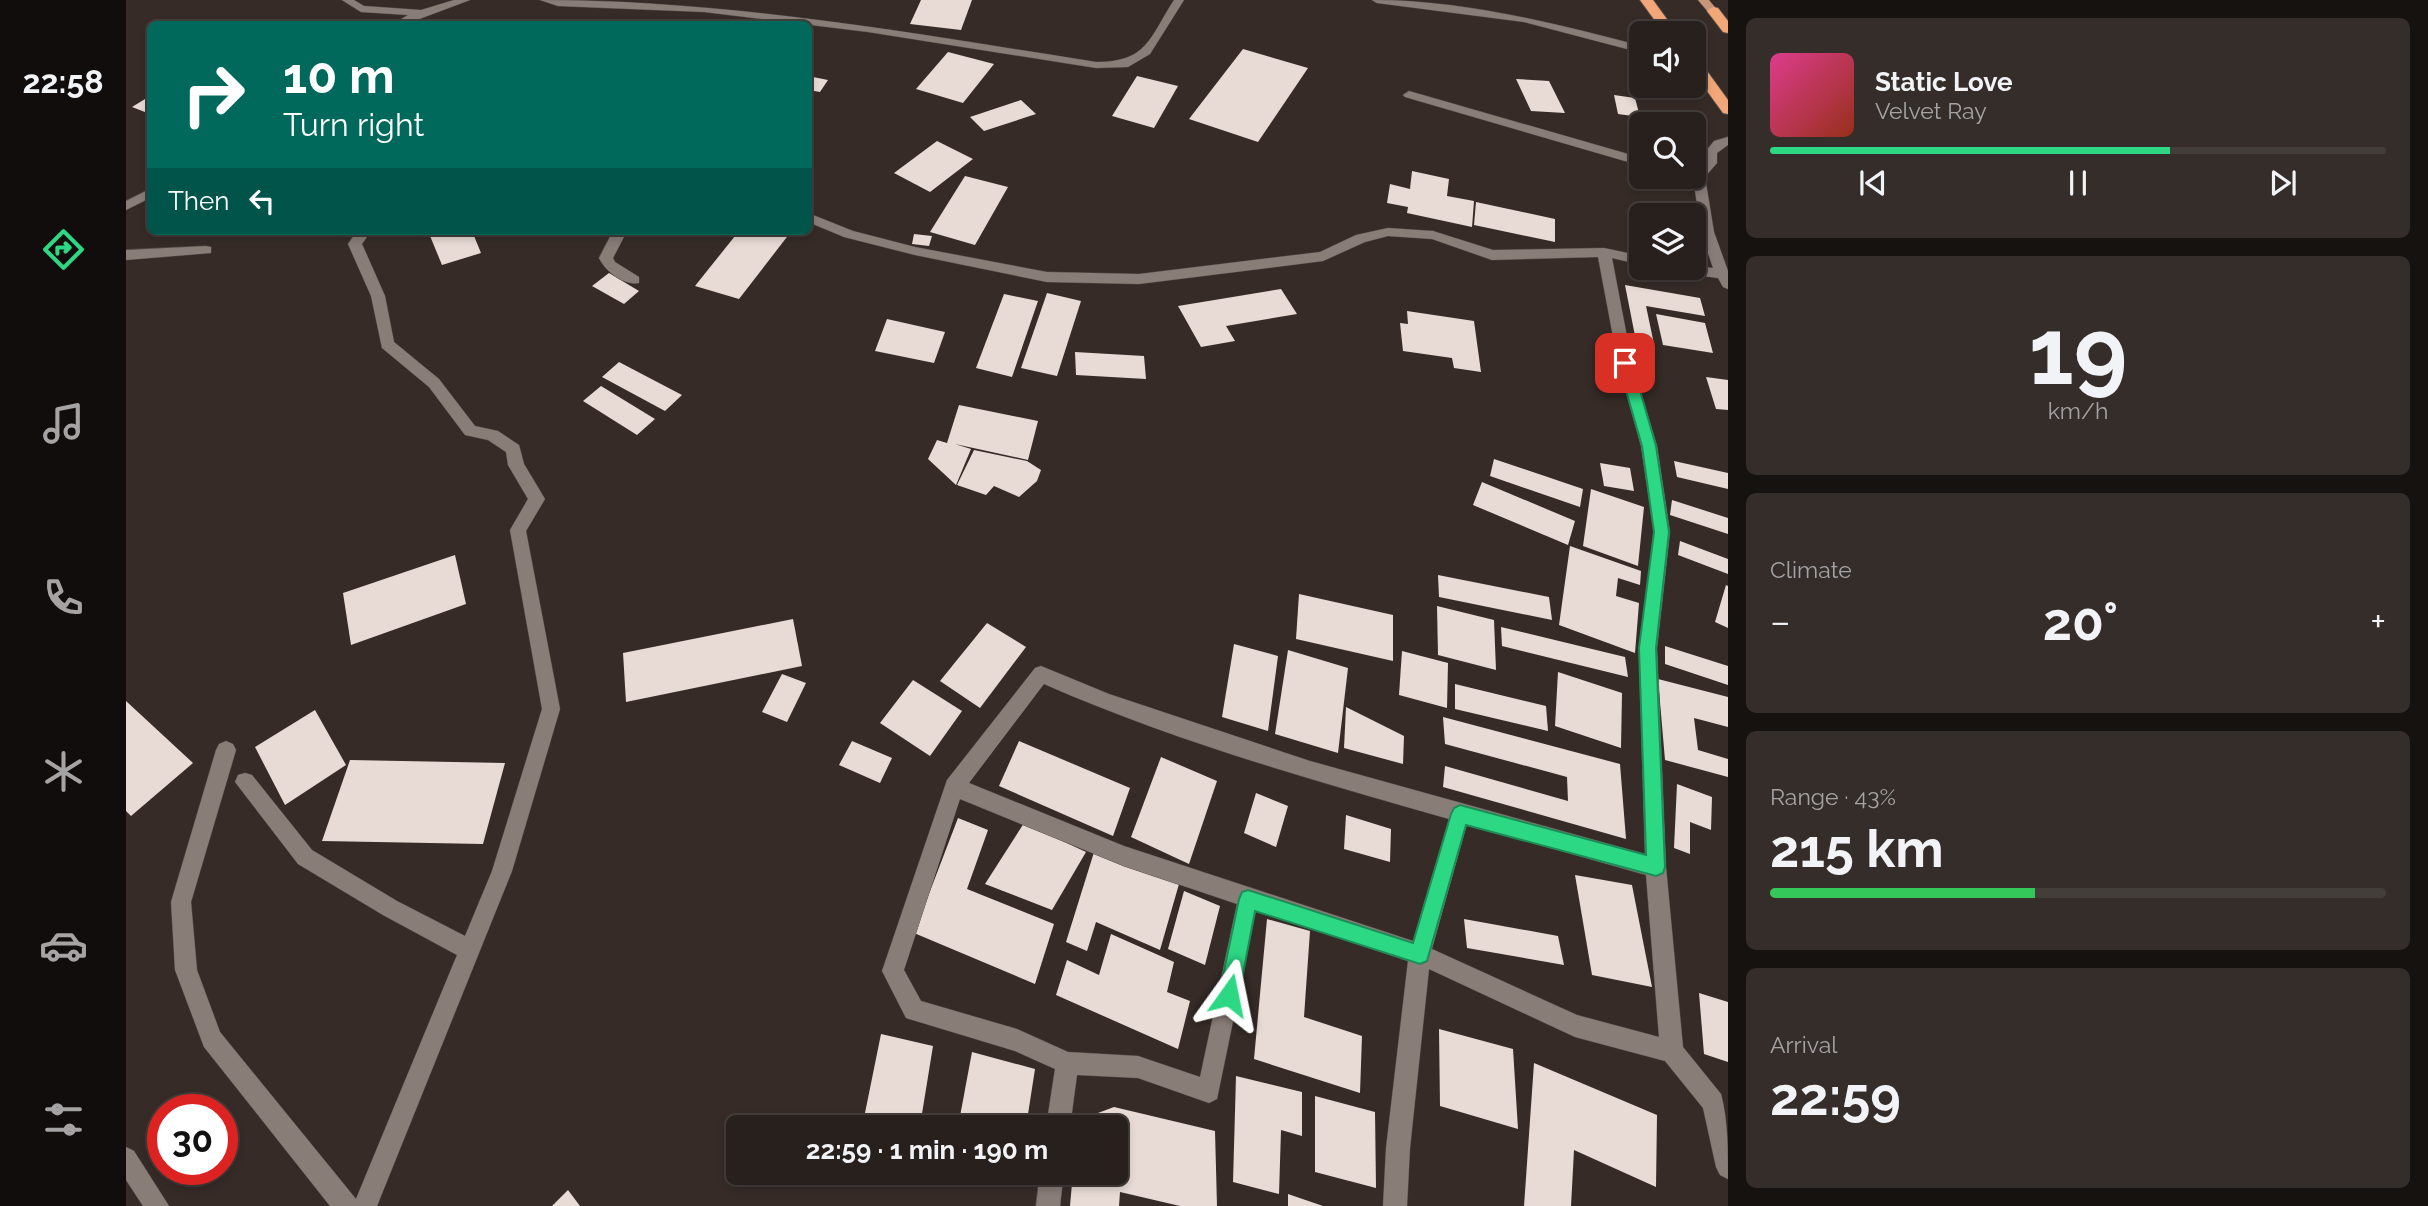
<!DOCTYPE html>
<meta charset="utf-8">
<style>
body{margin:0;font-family:Raleway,sans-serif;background:#342d2a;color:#f1f3f6;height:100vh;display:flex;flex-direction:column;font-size:26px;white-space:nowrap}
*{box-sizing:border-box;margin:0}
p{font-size:23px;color:#a5a3a4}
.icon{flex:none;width:38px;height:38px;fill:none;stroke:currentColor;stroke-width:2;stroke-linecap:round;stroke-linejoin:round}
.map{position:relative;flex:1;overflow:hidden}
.details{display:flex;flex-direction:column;gap:18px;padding:18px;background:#161210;width:700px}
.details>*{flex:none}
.guide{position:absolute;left:21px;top:21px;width:665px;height:214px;border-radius:10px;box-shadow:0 4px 10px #0003,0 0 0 2px #443e3b;background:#00695c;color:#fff;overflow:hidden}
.fabs{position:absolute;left:1503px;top:21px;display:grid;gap:14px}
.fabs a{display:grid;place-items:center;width:77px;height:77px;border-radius:10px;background:#28201d;box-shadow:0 4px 10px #0003,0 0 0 2px #443e3b;font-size:35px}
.speed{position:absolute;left:21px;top:1094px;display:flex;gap:14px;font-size:35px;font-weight:700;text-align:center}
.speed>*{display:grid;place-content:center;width:91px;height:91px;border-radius:50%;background:#28201d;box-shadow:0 4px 10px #0003,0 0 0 2px #443e3b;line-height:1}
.speed .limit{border:10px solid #d22;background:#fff;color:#111}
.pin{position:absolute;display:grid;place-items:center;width:60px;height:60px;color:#fff;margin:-30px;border-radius:14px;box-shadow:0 4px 10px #0006}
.me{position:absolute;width:77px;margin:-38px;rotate:12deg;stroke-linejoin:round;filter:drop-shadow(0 0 5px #0008)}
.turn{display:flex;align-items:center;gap:24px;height:147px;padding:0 21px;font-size:32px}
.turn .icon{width:91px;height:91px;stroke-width:2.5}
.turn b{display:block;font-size:49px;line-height:60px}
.then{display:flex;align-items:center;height:66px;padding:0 21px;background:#0003;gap:14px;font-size:26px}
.big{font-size:52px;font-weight:700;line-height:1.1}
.details .widget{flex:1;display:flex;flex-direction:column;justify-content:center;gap:10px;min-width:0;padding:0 24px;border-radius:10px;background:#342d2a}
.details .dial{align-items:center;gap:0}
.dial b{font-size:91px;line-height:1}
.song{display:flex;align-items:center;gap:21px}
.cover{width:84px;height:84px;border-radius:10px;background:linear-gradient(135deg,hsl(330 70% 55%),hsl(10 70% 35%))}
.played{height:7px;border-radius:4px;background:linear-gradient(90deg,#2cd884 65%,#443e3b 65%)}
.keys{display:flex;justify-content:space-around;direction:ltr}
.heat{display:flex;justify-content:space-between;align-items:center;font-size:38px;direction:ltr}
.charge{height:10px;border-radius:5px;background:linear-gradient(90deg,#34c759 43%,#443e3b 0)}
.trip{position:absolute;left:600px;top:1115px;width:402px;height:70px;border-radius:10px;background:#28201d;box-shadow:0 4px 10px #0003,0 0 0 2px #443e3b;font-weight:700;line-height:70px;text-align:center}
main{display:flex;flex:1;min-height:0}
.dock{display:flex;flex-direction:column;width:126px;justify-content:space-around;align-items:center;background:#100d0c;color:#a5a3a4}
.dock .icon{width:49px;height:49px}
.dock .selected{color:#2cd884}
.dock b{font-size:32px;color:#f1f3f6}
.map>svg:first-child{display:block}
.building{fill:#e8dbd5}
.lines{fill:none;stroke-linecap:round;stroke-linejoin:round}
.street-casing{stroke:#534a46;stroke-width:1}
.primary-casing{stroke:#534a46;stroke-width:1}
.highway-casing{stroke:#534a46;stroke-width:2}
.street{fill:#897d78;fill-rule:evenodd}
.primary{fill:#c89678;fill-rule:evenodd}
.highway{fill:#f2a778;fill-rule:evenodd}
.route{fill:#2cd884;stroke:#1d8c56;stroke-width:2}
</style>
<main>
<nav class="dock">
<b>22:58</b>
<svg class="icon selected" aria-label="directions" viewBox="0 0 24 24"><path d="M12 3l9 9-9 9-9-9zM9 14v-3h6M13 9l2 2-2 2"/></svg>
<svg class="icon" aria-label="music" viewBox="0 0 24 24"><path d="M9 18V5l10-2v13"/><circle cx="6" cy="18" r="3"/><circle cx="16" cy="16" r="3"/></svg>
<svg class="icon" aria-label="phone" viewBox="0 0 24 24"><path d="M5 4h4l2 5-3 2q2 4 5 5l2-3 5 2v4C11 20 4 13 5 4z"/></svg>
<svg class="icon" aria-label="climate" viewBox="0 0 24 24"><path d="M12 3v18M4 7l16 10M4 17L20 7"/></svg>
<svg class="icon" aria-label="car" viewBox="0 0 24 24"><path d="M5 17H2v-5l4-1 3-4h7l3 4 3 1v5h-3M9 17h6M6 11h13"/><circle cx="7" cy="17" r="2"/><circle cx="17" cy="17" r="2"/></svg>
<svg class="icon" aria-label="filters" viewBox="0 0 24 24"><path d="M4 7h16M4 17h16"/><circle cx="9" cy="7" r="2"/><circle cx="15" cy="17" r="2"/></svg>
</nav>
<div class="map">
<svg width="1602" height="1206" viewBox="0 0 1602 1206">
<rect width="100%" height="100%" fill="#362b27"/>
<g class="building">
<path d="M795,0H846L835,30L784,24Z"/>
<path d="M1117,49L1182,68L1132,142L1063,119Z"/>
<path d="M822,52L868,64L837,103L790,89Z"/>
<path d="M682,76L702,80L694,92L682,90Z"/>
<path d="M1011,76L1052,86L1028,128L986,116Z"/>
<path d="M1390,79L1423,81L1439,113L1405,111Z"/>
<path d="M1488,95L1509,98L1514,117L1492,114Z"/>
<path d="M24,96V114L6,107Z"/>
<path d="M895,100L910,114L858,131L844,117Z"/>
<path d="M811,141L847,159L804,192L768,173Z"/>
<path d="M1286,171L1323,179L1321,196L1348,201L1346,227L1281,213L1282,207L1261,203L1264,184L1284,189Z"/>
<path d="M839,176L882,187L849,245L804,232Z"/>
<path d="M1350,202L1429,219V242L1348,225Z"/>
<path d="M302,231H346L355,253L316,265Z"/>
<path d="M613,231L664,233L613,299L569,286Z"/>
<path d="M788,234L806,236L803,246L786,244Z"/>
<path d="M483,273L513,291L498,304L466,286Z"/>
<path d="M1499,285L1574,298L1579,316L1520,306L1528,344L1510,341Z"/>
<path d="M1155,289L1171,314L1100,326L1109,341L1075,347L1052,306Z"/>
<path d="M921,293L955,301L931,376L895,368Z"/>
<path d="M878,294L912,301L886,377L850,368Z"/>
<path d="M1281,311L1348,321L1355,372L1328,368L1326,358L1277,351L1274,323L1282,324Z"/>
<path d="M1530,314L1579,323L1587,353L1537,345Z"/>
<path d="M761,319L819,332L808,363L749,351Z"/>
<path d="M949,352L1018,356L1020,379L950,375Z"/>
<path d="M493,362L556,395L539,411L476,377Z"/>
<path d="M1580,377L1602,380V410L1590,409Z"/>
<path d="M475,386L529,419L511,435L457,401Z"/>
<path d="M833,405L912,421L902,460L829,444L845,449L830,485L802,459L811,440L821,443Z"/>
<path d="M848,450L901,461L915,470L911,481L893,497L868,486L860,495L831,485Z"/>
<path d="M1368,459L1457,489L1454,507L1364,476Z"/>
<path d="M1548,461L1602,473V489L1551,477Z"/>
<path d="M1474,463L1504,468L1508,491L1478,486Z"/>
<path d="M1356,482L1449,521L1442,545L1347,505Z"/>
<path d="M1465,489L1518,507L1512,566L1457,546Z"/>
<path d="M1546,500L1602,518V534L1544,515Z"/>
<path d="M1554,541L1602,559V574L1552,555Z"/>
<path d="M1444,546L1515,571L1514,585L1492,578L1490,596L1513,603L1509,653L1433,625Z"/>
<path d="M329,555L340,604L225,645L217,593Z"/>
<path d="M1312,575L1423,597L1426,620L1313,597Z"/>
<path d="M1600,585L1602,586V628L1589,622Z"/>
<path d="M1173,594L1267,615V661L1170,639Z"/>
<path d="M1311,606L1368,620L1370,670L1312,655Z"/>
<path d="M667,619L676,666L500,702L497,653Z"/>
<path d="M861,623L900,647L854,708L814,681Z"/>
<path d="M1375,627L1499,657L1502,677L1376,646Z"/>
<path d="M1108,644L1152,656L1142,731L1096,717Z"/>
<path d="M1539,646L1602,666V685L1539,664Z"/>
<path d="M1162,650L1222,668L1212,753L1149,734Z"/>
<path d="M1276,651L1322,663L1321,708L1273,695Z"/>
<path d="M1432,672L1496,693L1495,748L1429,726Z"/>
<path d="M656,674L680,683L661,722L636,712Z"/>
<path d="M1532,679L1602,697V727L1568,718L1572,750L1602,759V777L1539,760Z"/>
<path d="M787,680L836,711L804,756L754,723Z"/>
<path d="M1329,684L1420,706L1422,731L1329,709Z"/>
<path d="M0,701L67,763L5,816L0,811Z"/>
<path d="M1220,707L1278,736L1277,764L1218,748Z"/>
<path d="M189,710L220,765L159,805L129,747Z"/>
<path d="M1317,717L1494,764L1500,839L1317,787L1319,766L1442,801L1441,777L1319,744Z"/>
<path d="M726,741L766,758L754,783L713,765Z"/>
<path d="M893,741L1004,788L987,836L873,786Z"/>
<path d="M1035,757L1091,781L1063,864L1005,837Z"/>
<path d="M224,760L379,763L357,844L196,841Z"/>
<path d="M1551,784L1586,797L1585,830L1564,822V854L1548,848Z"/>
<path d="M1130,793L1162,806L1150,847L1118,833Z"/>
<path d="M1220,815L1265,829L1264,862L1218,849Z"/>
<path d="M832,818L862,830L841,889L928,924L909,984L788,933Z"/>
<path d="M898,823L960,852L926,910L859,884Z"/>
<path d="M969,849L1053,884L1034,950L970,922L961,951L940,942Z"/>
<path d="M1449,875L1506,885L1526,987L1466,975Z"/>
<path d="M1058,891L1094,906L1079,965L1042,949Z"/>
<path d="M1141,919L1184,931L1178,1017L1236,1036L1234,1093L1128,1059Z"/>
<path d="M1338,919L1432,936L1438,965L1341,948Z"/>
<path d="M985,934L1048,962L1041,992L1064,1001L1052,1049L930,995L941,960L973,975Z"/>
<path d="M1573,993L1602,1002V1062L1578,1054Z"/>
<path d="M1313,1029L1387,1049L1392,1129L1314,1106Z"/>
<path d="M755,1034L807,1046L794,1126L739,1113Z"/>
<path d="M846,1052L909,1069L900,1127H832Z"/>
<path d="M1408,1063L1531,1115L1530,1187L1448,1150L1445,1206H1398Z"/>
<path d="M1110,1076L1176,1092V1136L1155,1130L1153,1194L1107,1182Z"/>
<path d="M1189,1096L1249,1112L1250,1188L1189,1172Z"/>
<path d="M988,1107L1089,1131L1091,1206H1054L994,1192L993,1206H944L947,1172H990V1127H952L953,1120Z"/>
<path d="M442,1190L454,1206H426Z"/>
<path d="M1162,1194L1197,1206H1162Z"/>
</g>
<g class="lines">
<g class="street-casing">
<g id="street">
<path d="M216,0H228L238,6L295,10L328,0H344L280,24H267L282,15L235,12Z"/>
<path d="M414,0C601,0 785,33 970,62C1021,62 1023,39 1048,0H1058L1024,54L1002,67L970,68L742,32L578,12L432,6Z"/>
<path d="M1246,0C1338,0 1427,23 1516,46V53L1398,22L1251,3Z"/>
<path d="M1283,91L1516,158V166L1279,97L1277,95Z"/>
<path d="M1602,137V145L1591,153V163L1579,177L1588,232L1602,271V289L1597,287L1592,278L1552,273L1545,268H1568V266L1587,268L1575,232L1567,177L1579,162V152L1588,141Z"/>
<path d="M24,189V198L0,210V201Z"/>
<path d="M682,213L727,231L789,247L921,272L1013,274L1194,252L1230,235L1262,228L1307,231L1367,250L1478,248L1516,256V265L1486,258L1506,363L1531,446L1544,532L1531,648L1540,867L1557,1047L1595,1094C1602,1120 1602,1151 1602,1179L1594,1175L1590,1167L1577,1108L1539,1061L1449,1037L1303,969L1284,1148L1281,1206H1257L1260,1148L1282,961L1130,910L1091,1099L1083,1103L1012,1078L951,1075L944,1127H920L929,1069L889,1051L780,1018L756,971L821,780L909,668L915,666L983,694L1184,761L1519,854L1513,648L1528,532L1515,446L1492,363L1472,257L1366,260L1306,239L1262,236L1239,242L1197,261L1013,284L921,282L789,255L718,237L682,222ZM918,684C1048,741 1186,780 1323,819L1287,941L998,846L843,783ZM834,799L998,866L1111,904L1074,1077L1012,1056L942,1052L891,1029L795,1001L778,970ZM1341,824L1520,875L1533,1037L1451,1015L1306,949Z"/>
<path d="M231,231H245L236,244L259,296L268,342L313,379L349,426L372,431L393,445L398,464L419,499L400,531L434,709L386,871L251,1206H204L78,1047L49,970L45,902L90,750L93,744L100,741L107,744L110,750L65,902L71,970L94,1032L230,1199L331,955L257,915L172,864L109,782L112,775L119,773L126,775L186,850L271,901L339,936L366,871L416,709L384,530L402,499L382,465L380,452L362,440L339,435L303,387L256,348L245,296L222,244Z"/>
<path d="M487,231H501L487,258L489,262L513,277V283C498,286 479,271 473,258Z"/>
<path d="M80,246L85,247V253L0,260V250Z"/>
<path d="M0,1147L8,1151L43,1206H17L0,1180Z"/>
<path d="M914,1172H938L934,1206H910Z"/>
</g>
</g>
<g class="primary-casing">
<path id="primary" d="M1572,0H1583L1592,11L1583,13Z"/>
</g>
<g class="highway-casing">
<g id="highway">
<path d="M1514,0H1527L1551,33H1538Z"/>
<path d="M1587,7L1592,8L1602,21V33L1597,32L1581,11Z"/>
<path d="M1568,59L1573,60L1602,100V114L1597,113L1568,73Z"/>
</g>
</g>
<use href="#street" class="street"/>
<use href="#primary" class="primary"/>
<use href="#highway" class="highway"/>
</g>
<path class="route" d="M1499,358L1506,363L1530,446L1543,532L1530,648L1539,867L1537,873L1530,876L1340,825L1301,961L1294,964L1129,911L1113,995L1110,1002L1103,1005L1096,1002L1093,995L1113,899L1116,892L1122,890L1287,943L1325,814L1328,808L1334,805L1520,855L1513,648L1528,532L1516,446L1492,363Z"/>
</svg>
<div class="fabs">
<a><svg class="icon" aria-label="sound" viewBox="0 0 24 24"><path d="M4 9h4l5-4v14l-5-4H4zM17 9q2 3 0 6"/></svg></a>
<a><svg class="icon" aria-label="search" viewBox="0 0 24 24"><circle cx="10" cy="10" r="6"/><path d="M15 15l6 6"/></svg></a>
<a><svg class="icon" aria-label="layers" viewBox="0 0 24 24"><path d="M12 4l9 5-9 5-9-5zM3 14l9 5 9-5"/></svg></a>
</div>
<div class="speed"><div class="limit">30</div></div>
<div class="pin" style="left:1499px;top:363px;background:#d93025"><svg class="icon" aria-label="arrive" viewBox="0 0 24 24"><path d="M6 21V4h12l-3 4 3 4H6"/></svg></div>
<svg class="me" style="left:1103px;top:995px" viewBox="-20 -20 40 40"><path d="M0-17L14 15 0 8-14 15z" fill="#2cd884" stroke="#fff" stroke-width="4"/></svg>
<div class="trip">22:59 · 1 min · 190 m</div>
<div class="guide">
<div class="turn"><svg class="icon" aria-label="right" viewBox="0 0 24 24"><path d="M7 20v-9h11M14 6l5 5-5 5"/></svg><div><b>10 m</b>Turn right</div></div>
<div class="then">Then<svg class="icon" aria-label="left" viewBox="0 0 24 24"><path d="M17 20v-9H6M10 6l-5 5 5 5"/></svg></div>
</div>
</div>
<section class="details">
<div class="widget">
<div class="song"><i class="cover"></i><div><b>Static Love</b><p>Velvet Ray</p></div></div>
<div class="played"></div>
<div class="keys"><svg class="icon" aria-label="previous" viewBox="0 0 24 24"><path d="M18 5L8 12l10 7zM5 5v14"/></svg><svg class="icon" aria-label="pause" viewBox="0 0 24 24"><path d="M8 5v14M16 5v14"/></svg><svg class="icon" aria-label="next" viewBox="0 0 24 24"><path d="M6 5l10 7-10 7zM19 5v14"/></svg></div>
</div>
<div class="widget dial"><b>19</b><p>km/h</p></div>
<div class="widget"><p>Climate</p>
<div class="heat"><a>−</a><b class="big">20°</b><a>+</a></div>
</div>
<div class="widget"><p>Range · 43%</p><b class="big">215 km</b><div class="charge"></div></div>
<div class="widget"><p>Arrival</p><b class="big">22:59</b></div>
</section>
</main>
